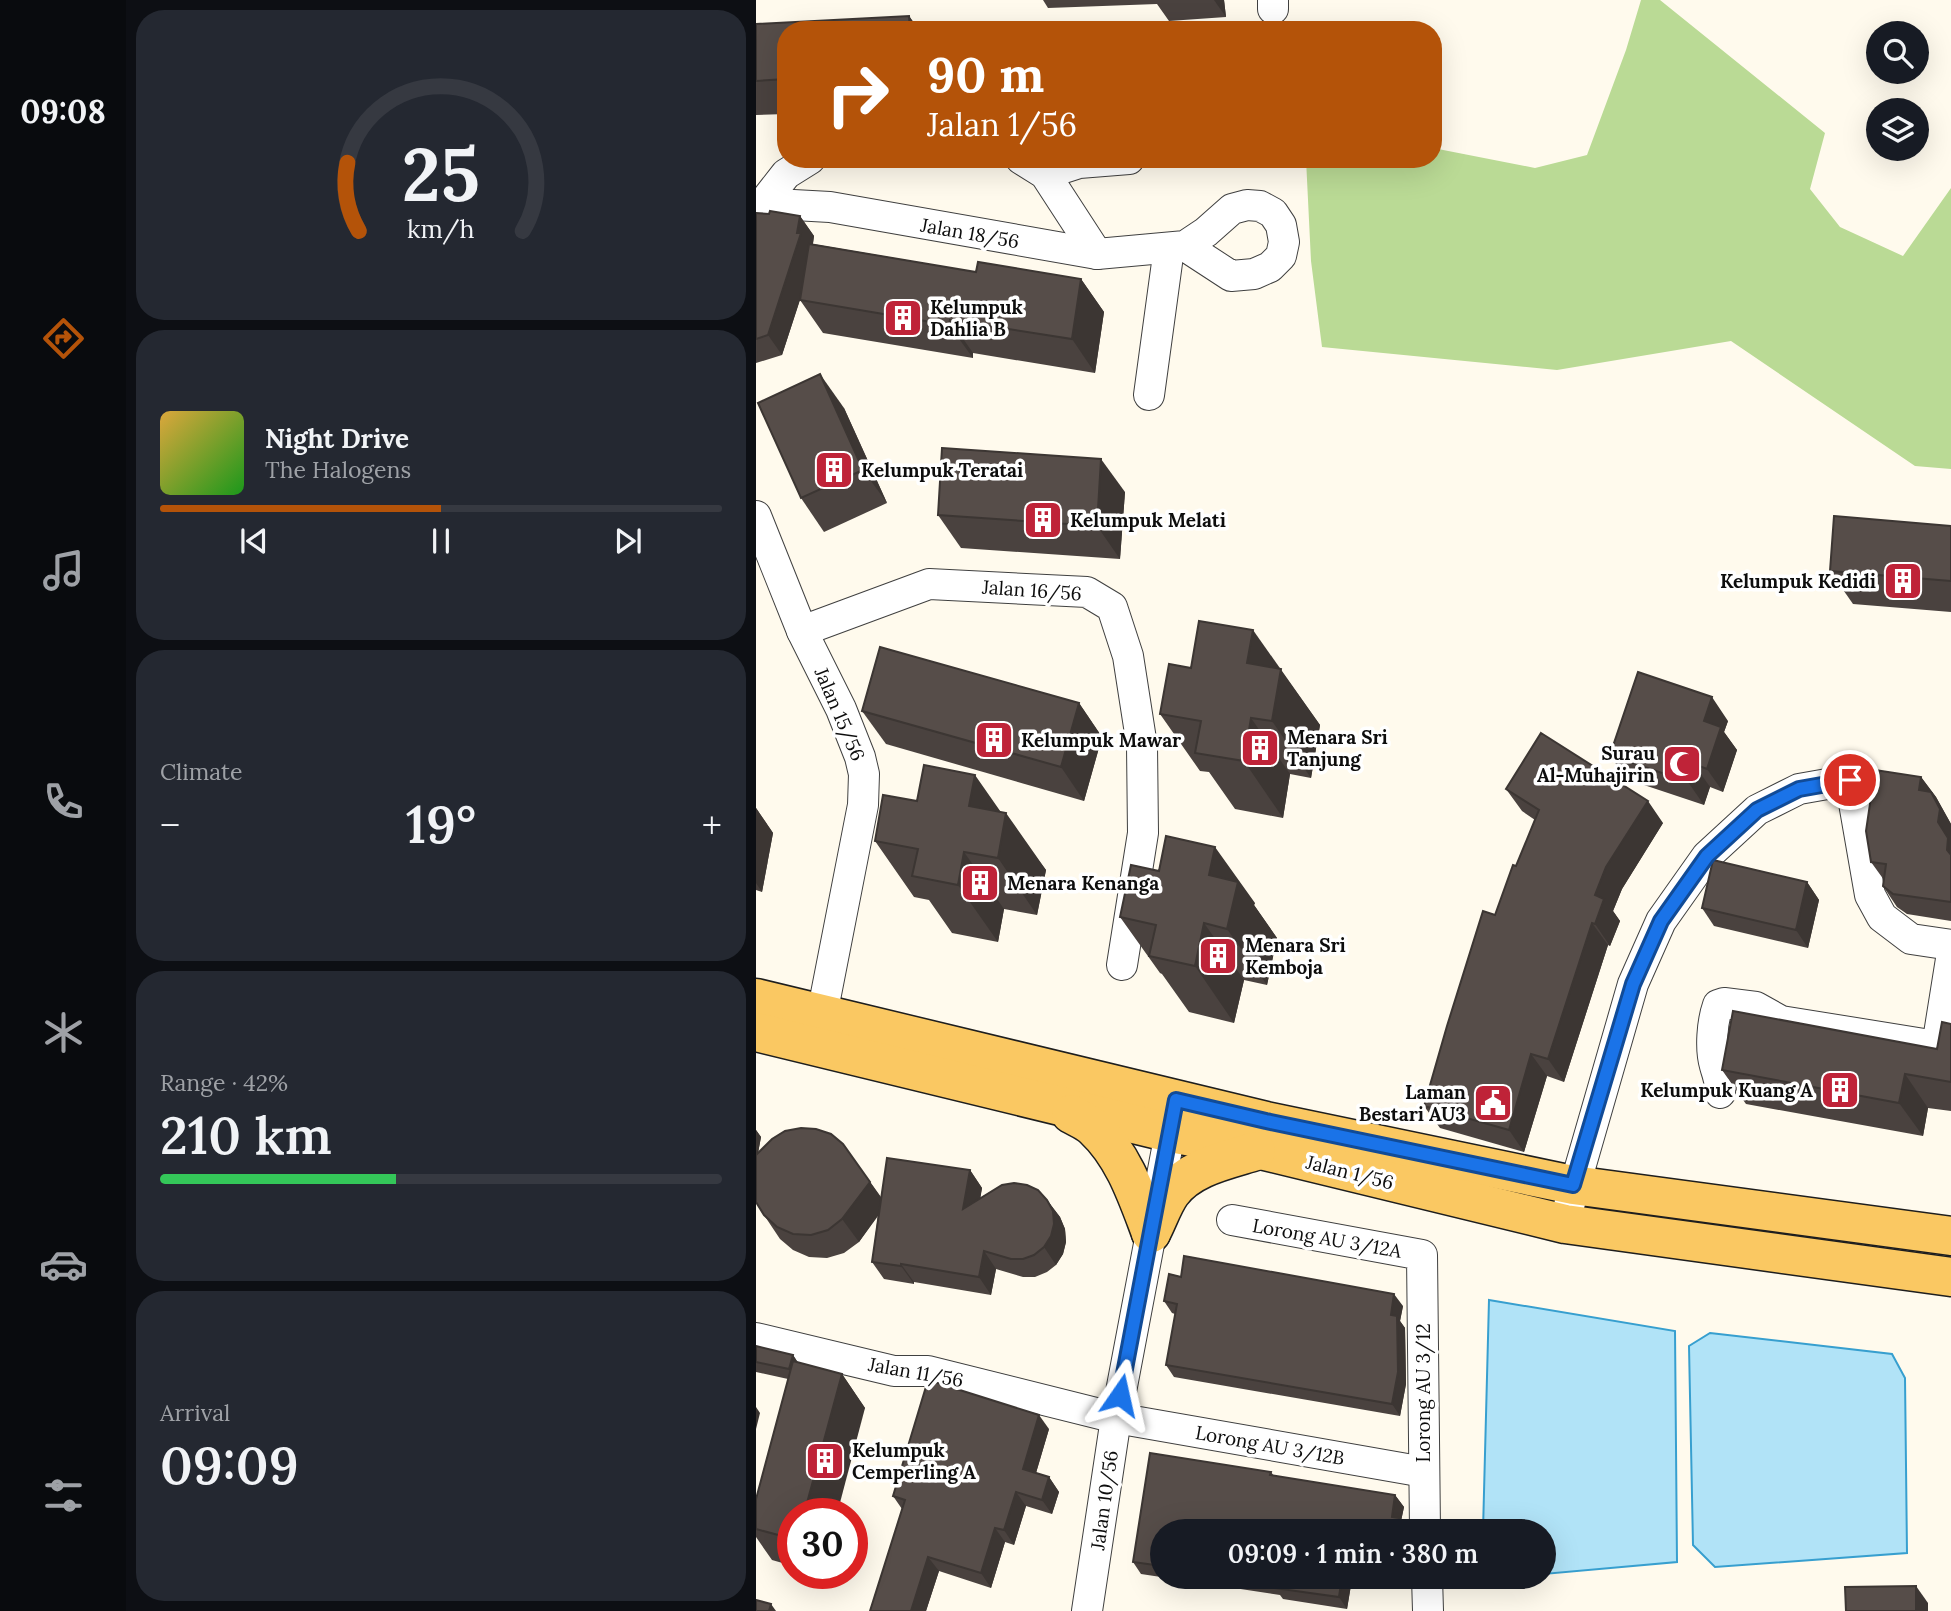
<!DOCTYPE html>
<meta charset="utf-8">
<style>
body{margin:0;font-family:Lora,serif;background:#242831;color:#f1f3f6;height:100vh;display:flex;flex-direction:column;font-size:26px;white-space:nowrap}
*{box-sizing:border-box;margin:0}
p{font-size:23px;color:#9ea1a6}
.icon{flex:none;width:38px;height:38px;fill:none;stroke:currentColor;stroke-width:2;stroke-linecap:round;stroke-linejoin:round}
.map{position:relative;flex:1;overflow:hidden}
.side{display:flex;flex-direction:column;gap:10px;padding:10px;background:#0d0f14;width:630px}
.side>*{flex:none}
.guide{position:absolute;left:21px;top:21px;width:665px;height:147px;border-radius:28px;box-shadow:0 7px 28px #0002;background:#b45309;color:#fff;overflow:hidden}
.buttons{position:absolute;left:1110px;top:21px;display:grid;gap:14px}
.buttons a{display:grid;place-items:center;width:63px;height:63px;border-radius:50%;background:#171b24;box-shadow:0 7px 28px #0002;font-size:35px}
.speed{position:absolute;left:21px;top:1498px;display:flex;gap:14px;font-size:35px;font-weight:700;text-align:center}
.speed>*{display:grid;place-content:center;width:91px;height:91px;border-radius:50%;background:#171b24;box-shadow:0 7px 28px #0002;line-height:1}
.speed .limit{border:10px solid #d22;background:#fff;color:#111}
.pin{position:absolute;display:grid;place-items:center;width:60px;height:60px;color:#fff;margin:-30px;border:4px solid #fff;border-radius:50%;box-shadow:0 2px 7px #0007}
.me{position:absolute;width:77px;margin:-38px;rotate:11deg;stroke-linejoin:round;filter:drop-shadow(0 0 5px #0008)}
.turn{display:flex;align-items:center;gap:24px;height:147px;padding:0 35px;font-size:32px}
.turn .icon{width:91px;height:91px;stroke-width:2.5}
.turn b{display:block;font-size:49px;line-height:60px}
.big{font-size:52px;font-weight:600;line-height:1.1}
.side .card{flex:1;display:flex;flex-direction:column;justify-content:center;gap:10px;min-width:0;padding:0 24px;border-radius:28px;background:#242831}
.side .dial{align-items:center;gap:0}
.dial svg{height:182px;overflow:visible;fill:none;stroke:#363941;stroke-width:7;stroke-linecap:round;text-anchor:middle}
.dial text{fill:#f1f3f6;stroke:none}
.song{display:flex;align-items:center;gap:21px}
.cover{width:84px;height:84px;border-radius:10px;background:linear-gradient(135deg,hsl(40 70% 55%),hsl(120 70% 35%))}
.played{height:7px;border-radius:4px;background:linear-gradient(90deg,#b45309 50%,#363941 50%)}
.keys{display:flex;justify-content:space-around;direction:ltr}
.heat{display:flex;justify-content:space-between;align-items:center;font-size:38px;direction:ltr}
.charge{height:10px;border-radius:5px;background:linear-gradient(90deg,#34c759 42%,#363941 0)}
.trip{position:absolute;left:394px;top:1519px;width:406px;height:70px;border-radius:35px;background:#171b24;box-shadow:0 7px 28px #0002;font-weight:600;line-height:70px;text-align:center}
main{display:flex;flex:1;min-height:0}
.dock{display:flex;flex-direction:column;width:126px;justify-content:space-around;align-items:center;background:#090b0e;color:#9ea1a6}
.dock .icon{width:49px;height:49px}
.dock .active{color:#b45309}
.dock b{font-size:32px;color:#f1f3f6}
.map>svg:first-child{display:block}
.forest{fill:#bada95}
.water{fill:#b1e3f7;stroke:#379fcf;stroke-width:2}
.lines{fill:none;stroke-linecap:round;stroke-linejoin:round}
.minor-casing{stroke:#404040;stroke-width:32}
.major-casing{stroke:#1e1e1e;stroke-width:41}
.minor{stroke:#fff;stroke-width:30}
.major{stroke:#fac862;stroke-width:38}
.wall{fill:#4a423f}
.shaded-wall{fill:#3c3633}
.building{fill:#564d49;stroke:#3c3633;stroke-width:2}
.route-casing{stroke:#114b97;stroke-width:18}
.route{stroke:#1a73e8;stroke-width:12}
.labels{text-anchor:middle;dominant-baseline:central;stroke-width:7;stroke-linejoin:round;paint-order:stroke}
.street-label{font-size:19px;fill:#0d0d0d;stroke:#fff}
.poi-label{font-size:19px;font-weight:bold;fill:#0d0d0d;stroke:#fff;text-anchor:start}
</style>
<main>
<nav class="dock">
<b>09:08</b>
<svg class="icon active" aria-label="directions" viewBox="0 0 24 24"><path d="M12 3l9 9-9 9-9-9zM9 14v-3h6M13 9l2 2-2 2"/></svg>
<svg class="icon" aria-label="music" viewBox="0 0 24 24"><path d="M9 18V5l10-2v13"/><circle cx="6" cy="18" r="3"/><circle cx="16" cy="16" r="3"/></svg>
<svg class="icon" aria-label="phone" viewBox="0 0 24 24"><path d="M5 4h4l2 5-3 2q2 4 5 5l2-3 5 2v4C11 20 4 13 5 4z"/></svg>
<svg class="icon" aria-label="climate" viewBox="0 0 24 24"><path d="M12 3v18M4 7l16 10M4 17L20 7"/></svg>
<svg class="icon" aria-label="car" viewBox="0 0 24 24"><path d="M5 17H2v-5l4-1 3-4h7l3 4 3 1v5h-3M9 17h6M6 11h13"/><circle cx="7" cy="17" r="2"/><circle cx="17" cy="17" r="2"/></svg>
<svg class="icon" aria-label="filters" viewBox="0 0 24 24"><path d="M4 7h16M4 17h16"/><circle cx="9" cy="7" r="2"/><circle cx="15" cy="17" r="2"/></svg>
</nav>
<section class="side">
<div class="card dial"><svg viewBox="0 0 100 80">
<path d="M14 69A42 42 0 1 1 86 69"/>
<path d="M14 69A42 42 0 0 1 9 39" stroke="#b45309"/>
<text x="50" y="56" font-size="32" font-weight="700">25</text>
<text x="50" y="72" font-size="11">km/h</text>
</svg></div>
<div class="card">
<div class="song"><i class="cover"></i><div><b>Night Drive</b><p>The Halogens</p></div></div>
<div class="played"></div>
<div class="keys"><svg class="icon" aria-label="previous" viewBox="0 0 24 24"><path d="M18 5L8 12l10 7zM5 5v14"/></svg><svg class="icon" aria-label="pause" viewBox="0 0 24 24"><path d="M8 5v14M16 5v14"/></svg><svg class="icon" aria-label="next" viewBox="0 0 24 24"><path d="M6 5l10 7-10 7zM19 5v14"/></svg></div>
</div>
<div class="card"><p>Climate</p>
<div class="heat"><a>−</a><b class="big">19°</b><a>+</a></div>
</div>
<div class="card"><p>Range · 42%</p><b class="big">210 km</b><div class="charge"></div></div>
<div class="card"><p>Arrival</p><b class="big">09:09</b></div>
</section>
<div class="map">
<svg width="1195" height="1611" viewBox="0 0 1195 1611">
<rect width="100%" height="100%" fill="#fffaed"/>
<path class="forest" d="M885,0H904L1069,133L1054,189L1084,227L1147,256L1195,188V469L1159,466L975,341L801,370L566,347L555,261L550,159H677V148L779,168L831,155L870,50Z"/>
<g class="water">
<path d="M733,1300L919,1331L921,1562L788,1574V1531H727Z"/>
<path d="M954,1333L1136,1354L1149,1378L1151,1553L959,1567L937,1545L933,1346Z"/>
</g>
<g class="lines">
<g class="minor-casing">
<g id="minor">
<path d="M517,0V9"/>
<path d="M265,159L289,174L341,254"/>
<path d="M289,174L323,163L373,159"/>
<path d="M8,202L30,174L54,159"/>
<path d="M0,203L74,207L341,254L429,246L450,232L476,209L491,205L504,206L517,213L525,225L528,242L525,256L514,267L498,274L475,276L429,246"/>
<path d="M393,395L413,248"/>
<path d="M0,516L46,631L85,709L104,757L108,774L107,805L62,1035"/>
<path d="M46,631L173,584L331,592L356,607L372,656L386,746L387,833L366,965"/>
<path d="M964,1093C965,1082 962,1077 959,1066C954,1049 956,1022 962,1005L968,1003L1000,1007L1025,1021L1168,1044L1179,1043L1183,1034L1195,959"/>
<path d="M813,1206L877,984L905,921L951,856L1001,810L1043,789L1094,780L1114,895L1126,917L1155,939L1195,945"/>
<path d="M476,1220L666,1255L669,1531"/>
<path d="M0,1338L138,1371H172L360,1418L668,1472"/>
<path d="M671,1577L672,1611"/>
<path d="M331,1611L360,1418L418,1112"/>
</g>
</g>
<g class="major-casing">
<g id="major">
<path d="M0,998L510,1121L817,1185L1195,1236"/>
<path d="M0,1032L415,1133L505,1150L809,1224L1195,1277"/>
<path d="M315,1114C322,1118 332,1122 338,1128C368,1156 381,1196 395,1233"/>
<path d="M395,1233C402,1220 407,1204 415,1193C434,1167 471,1160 500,1151"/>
</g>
</g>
<use href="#minor" class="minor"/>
<use href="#major" class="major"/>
</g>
<g class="wall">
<path d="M287,0H468L470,17L413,21L401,4L292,8Z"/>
<path d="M153,16L163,30H30V114L0,115V24Z"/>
<path d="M0,213L44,216L58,236L57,244L220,272L325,279L348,312L339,373L217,353V358L67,333L44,300L26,355L0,363Z"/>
<path d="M88,408L131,503L68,532L45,498Z"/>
<path d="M369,492L364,559L205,548L182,515Z"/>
<path d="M1195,526V612L1097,604L1074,571Z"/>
<path d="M435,668L524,669L564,725L555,778L534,774L527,818L479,809L453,772L444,771L404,714Z"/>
<path d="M323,703L346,737L328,801L130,744L106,711Z"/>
<path d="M972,721L968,732L981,750L967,792L954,787L948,805L870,779L854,755Z"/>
<path d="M1165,777L1180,797L1195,824V921L1151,914L1141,907L1127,886L1128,880L1115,862Z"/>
<path d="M750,789L907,823L866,889L857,911L864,921L854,946L852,945L808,1082L791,1076L768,1152L684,1128L668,1106L739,915L779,820L766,811Z"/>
<path d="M161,801L245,812L290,870L281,915L248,909L242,942L196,933L173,900L158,897L119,841Z"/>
<path d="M0,808L17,833L6,892L0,890Z"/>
<path d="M1051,882L1063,900L1052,948L958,926L946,908Z"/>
<path d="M499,903L498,905L521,938L511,985L488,980L478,1023L433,1012L406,974L404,973L364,917Z"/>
<path d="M1195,1024V1111L1172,1108L1167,1136L990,1104L966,1070L1181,1049Z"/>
<path d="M45,1128L60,1129L75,1134L87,1144L125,1197L131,1158L214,1170L226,1188L224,1198L246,1185L258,1183L271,1185L282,1190L291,1200L304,1217L309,1229L310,1242L307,1254L300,1265L291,1272L279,1277H267L240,1269L235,1295L158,1282V1284L128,1279L116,1262L122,1215L103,1242L88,1253L71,1258L53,1257L37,1250L24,1239L8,1215L0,1202V1130L5,1137L2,1153L16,1139L29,1131Z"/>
<path d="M425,1277L647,1306L644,1321L649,1328L650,1384L644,1416L418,1377L410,1365L419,1314L416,1313L408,1301Z"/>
<path d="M0,1346L37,1355L42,1363L86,1374L109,1408L37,1514V1566L16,1560L0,1537V1499L32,1379L0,1372Z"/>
<path d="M293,1429L280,1473L293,1477L303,1492L296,1514L270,1506L258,1545L249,1542L235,1588L183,1571L170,1611L146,1509L137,1496Z"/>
<path d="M394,1453L515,1472L518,1476L639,1495L648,1507L645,1521L652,1531H406V1577H621L619,1589L595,1585L591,1609L527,1599L524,1595L385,1574L377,1562Z"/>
</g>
<g class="shaded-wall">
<path d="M458,0H468L470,17Z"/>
<path d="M153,16L163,30H154Z"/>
<path d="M44,216L58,236L56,249L59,253L26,355L12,335L41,233Z"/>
<path d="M325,279L348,312L339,373L316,339Z"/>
<path d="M194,320L217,353V358L193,325Z"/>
<path d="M64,374L88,408L131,503L107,470Z"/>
<path d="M345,459L369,492L364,559L341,526Z"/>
<path d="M497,630L564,725L555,778L516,721L491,663Z"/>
<path d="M956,697L972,721L968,732L981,750L967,792L951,769L948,721Z"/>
<path d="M323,703L346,737L328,801L305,767Z"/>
<path d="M495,718L534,774L527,818L488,761Z"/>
<path d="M938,764L954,787L948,805L932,782Z"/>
<path d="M219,775L249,818L250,813L290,870L281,915L242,858L213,806Z"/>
<path d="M1165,777L1180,797L1195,824V856L1191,850L1182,822L1163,790Z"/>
<path d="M892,801L907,823L866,889L857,911L864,921L854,946L839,924V895L850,867Z"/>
<path d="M0,808L17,833L6,892L0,883Z"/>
<path d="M459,847L499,903L498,905L521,938L511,985L471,929L453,875Z"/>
<path d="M208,852L248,909L242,942L202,885Z"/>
<path d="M1051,882L1063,900L1052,948L1040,930Z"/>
<path d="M448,923L488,980L478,1023L439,966Z"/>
<path d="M836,923L852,945L808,1082L792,1059Z"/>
<path d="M775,1054L791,1076L768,1152L753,1130Z"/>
<path d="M1149,1074L1172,1108L1167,1136L1143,1103Z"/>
<path d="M0,1130L5,1137L0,1164Z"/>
<path d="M214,1170L226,1188L220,1226L207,1209Z"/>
<path d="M114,1182L130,1205L103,1242L86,1219Z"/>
<path d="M291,1200L304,1217L309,1229L310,1242L307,1254L300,1265L288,1247Z"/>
<path d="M228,1251L240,1269L235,1295L223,1277Z"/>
<path d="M145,1264L158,1282V1284L145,1266Z"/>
<path d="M638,1294L647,1306L644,1321L649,1328L650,1384L644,1416L636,1404L635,1315Z"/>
<path d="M37,1355L45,1367L42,1381L33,1369Z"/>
<path d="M86,1374L109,1408L81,1514H48Z"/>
<path d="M0,1407L4,1413L0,1429Z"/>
<path d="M283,1415L293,1429L277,1483L267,1469Z"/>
<path d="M293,1477L303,1492L296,1514L286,1500Z"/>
<path d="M260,1492L270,1506L258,1545L248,1530Z"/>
<path d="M639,1495L648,1507L645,1521L652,1531H647L636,1517Z"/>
<path d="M239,1528L249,1542L235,1588L225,1573Z"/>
<path d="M172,1557L183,1571L170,1611H155Z"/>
<path d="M586,1577H589L595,1585L591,1609L583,1597Z"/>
<path d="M611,1577H621L619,1589Z"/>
<path d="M1160,1586L1172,1603V1611H1160Z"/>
<path d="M15,1604L20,1611H13Z"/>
</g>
<g class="building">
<path d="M153,16L154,30H30V79L0,81V24Z"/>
<path d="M400,24V30H317Z"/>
<path d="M14,211L44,216L41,233H45L12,335L0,339V213L13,214Z"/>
<path d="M53,244L220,272L222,262L325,279L316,339L194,320L193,325L44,300Z"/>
<path d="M64,374L107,470L45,498L2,403Z"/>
<path d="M186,448L345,459L341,526L182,515Z"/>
<path d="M1078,516L1195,526V581L1074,571Z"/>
<path d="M443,621L497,630L491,663L525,669L516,721L495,718L488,761L439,753L445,721L404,714L413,664L435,668Z"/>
<path d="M124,647L323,703L305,767L106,711Z"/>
<path d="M882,672L956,697L948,721L965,727L951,769L938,764L932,782L854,755Z"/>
<path d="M785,733L892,801L850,867L839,895L848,899L839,924L836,923L792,1059L775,1054L753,1130L668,1106L691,1026L727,911L739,915L757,865L760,866L783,810L750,789Z"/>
<path d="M168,765L219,775L213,806L250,813L242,858L208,852L202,885L156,876L162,849L119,841L127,795L161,801Z"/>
<path d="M1119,770L1165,777L1163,790L1175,792L1184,809L1182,822L1192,838L1191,850L1195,855V902L1137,894L1127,886L1130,864L1115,862L1110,831Z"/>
<path d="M410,836L459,847L453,875L482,882L471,929L448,923L439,966L393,956L400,925L364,917L375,865L403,871Z"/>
<path d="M957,860L1051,882L1040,930L946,908Z"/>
<path d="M977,1011L1181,1049L1186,1022L1195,1024V1082L1149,1074L1143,1103L966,1070Z"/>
<path d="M45,1128L60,1129L75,1134L87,1144L114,1182L86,1219L72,1230L55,1235L37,1234L21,1227L8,1215L0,1202V1155L16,1139L29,1131Z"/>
<path d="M131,1158L214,1170L207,1209L246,1185L258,1183L271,1185L282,1190L291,1200L297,1211L298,1224L295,1236L288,1247L278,1255L267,1259H255L228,1251L223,1277L145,1264V1266L116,1262Z"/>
<path d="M428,1256L638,1294L635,1315L641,1316L642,1372L636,1404L410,1365L421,1304L408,1301L413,1274L425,1277Z"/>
<path d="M0,1346L37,1355L33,1369L0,1362Z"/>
<path d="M37,1361L86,1374L48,1514H37V1539L0,1529V1499Z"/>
<path d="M172,1380L283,1415L267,1469L293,1477L286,1500L260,1492L248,1530L239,1528L225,1573L172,1557L155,1611H114L149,1500L137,1496Z"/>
<path d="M394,1453L515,1472L514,1475L639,1495L636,1517L643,1518L647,1531H406V1566L377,1562Z"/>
<path d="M475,1577H586L583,1597L518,1588L519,1583Z"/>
<path d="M1160,1586V1611H1090L1089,1587Z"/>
<path d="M0,1600L15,1604L13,1611H0Z"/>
</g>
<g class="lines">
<g class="route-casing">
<path id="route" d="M364,1395L420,1100L510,1121L817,1185L877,984L905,921L951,856L1001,810L1043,789L1094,780"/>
</g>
<use href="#route" class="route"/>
</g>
<defs>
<g id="building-square" transform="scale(2.0125)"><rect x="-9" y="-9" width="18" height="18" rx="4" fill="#bf2338" stroke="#fff"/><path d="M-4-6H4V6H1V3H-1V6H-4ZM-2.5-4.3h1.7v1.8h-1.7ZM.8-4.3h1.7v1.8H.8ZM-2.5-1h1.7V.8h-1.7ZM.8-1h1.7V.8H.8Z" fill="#fff"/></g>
<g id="mosque-square" transform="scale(2.0125)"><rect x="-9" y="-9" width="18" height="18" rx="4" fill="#bf2338" stroke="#fff"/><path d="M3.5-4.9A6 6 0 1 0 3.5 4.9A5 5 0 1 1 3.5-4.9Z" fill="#fff"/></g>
<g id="civic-square" transform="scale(2.0125)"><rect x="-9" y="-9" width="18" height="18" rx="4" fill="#bf2338" stroke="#fff"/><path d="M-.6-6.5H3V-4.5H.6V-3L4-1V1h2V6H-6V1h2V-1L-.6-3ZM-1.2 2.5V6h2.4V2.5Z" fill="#fff"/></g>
</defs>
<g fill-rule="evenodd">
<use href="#building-square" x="147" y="318"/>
<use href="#building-square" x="78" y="470"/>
<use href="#building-square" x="287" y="520"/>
<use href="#building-square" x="1147" y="581"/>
<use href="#building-square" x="238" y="740"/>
<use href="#building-square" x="504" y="748"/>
<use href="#mosque-square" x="926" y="764"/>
<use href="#building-square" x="224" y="883"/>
<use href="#building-square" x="462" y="956"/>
<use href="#building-square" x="1084" y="1090"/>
<use href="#civic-square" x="737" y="1103"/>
<use href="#building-square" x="69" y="1461"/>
</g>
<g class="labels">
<g class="street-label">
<text transform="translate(214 233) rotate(10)">Jalan 18/56</text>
<text transform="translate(276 590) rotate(4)">Jalan 16/56</text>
<text transform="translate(84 714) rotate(67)">Jalan 15/56</text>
<text transform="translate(594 1172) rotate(14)">Jalan 1/56</text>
<text transform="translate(571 1238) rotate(10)">Lorong AU 3/12A</text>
<text transform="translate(160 1372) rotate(10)">Jalan 11/56</text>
<text transform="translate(667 1393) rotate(-90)">Lorong AU 3/12</text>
<text transform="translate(514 1445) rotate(10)">Lorong AU 3/12B</text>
<text transform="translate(348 1500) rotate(-82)">Jalan 10/56</text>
</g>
<g class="poi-label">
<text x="174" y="307">Kelumpuk<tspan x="174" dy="22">Dahlia B</tspan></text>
<text x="105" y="470">Kelumpuk Teratai</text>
<text x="314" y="520">Kelumpuk Melati</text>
<text x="1120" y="581" text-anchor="end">Kelumpuk Kedidi</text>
<text x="531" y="737">Menara Sri<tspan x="531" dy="22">Tanjung</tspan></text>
<text x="265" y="740">Kelumpuk Mawar</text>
<text x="899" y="753" text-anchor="end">Surau<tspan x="899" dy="22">Al-Muhajirin</tspan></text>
<text x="251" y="883">Menara Kenanga</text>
<text x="489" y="945">Menara Sri<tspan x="489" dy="22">Kemboja</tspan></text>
<text x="1057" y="1090" text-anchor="end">Kelumpuk Kuang A</text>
<text x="710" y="1092" text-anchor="end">Laman<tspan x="710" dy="22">Bestari AU3</tspan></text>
<text x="96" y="1450">Kelumpuk<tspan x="96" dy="22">Cemperling A</tspan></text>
</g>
</g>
</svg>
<div class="buttons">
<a><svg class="icon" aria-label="search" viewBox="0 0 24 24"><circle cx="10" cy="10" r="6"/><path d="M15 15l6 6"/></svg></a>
<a><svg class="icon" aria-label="layers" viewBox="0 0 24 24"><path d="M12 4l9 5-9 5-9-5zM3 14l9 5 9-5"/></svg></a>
</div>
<div class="speed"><div class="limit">30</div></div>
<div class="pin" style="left:1094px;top:780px;background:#d93025"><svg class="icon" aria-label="arrive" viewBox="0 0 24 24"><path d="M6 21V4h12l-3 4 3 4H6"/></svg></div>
<svg class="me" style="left:364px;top:1395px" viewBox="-20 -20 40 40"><path d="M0-17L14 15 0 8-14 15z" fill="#1a73e8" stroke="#fff" stroke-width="4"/></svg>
<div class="trip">09:09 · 1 min · 380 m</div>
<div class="guide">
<div class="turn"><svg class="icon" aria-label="right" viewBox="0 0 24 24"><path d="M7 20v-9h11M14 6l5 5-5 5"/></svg><div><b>90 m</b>Jalan 1/56</div></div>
</div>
</div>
</main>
